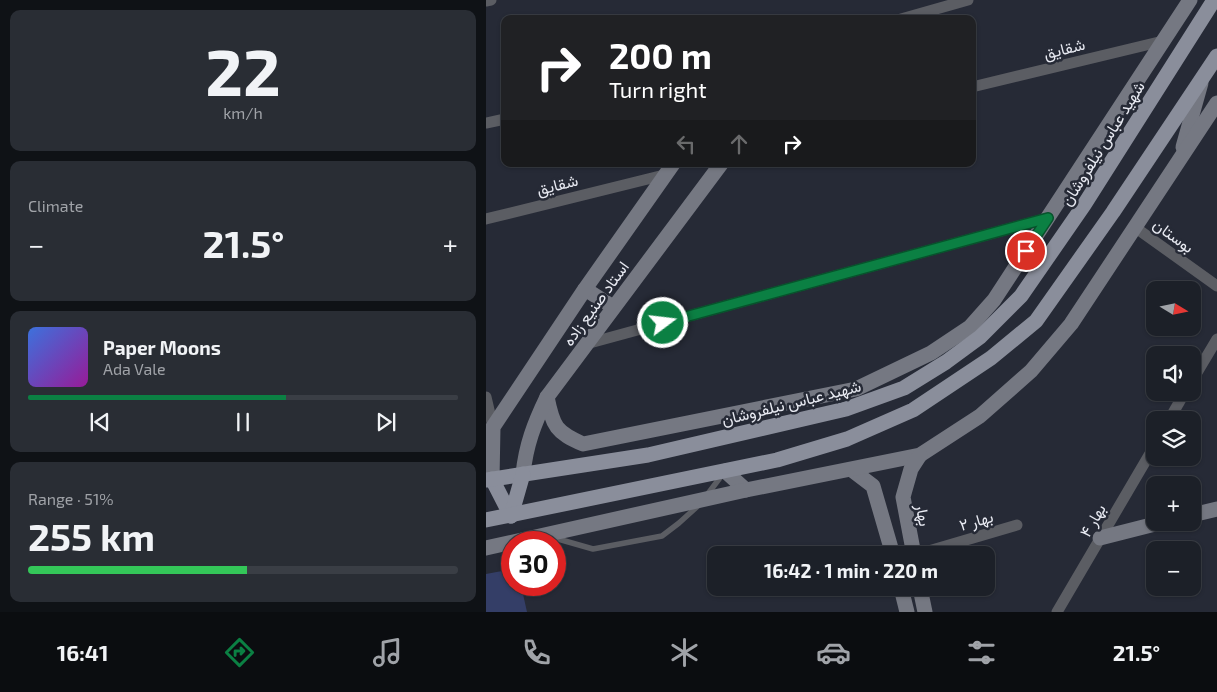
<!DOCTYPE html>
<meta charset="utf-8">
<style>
body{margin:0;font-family:"Exo 2",Vazirmatn,sans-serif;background:#292d34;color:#f1f3f6;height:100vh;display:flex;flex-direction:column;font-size:19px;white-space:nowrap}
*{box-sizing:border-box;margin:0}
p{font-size:16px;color:#a0a3a8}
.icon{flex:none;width:28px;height:28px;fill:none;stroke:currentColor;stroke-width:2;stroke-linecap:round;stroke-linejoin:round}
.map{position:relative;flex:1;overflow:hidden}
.sheet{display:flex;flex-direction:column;gap:10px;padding:10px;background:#0f1216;width:486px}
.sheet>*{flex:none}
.hud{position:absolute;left:15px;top:15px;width:475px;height:152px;border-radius:10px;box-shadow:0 1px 4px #0004,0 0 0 1px #3a3e45;background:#202124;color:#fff;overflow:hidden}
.needle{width:32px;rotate:100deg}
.fabs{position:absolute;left:660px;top:281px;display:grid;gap:10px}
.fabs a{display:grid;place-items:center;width:55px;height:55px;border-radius:10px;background:#1c2028;box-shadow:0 1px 4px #0004,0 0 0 1px #3a3e45;font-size:25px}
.speed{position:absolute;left:15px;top:531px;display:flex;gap:10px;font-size:25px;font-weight:700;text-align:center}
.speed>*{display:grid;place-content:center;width:65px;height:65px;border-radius:50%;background:#1c2028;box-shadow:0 1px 4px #0004,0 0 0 1px #3a3e45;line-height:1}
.speed .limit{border:8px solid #d22;background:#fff;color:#111}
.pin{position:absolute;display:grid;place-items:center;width:42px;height:42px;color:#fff;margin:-21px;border:2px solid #fff;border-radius:50%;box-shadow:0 1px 5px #0007}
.me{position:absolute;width:55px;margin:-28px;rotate:75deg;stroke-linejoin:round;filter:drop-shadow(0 0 4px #0008)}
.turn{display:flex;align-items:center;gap:18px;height:105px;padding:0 25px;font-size:22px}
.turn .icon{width:65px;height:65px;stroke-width:2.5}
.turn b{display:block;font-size:35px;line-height:42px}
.lanes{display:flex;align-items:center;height:48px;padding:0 25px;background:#0003;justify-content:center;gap:25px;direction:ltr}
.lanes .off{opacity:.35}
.big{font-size:38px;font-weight:700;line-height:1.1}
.sheet .widget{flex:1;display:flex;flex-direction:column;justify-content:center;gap:8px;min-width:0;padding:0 18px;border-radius:10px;background:#292d34}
.sheet .dial{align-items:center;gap:0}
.dial b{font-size:65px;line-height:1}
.song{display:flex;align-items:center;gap:15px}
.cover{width:60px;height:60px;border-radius:8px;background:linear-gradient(135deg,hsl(220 70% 55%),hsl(300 70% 35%))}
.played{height:5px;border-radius:2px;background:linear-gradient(90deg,#0b8043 60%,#3a3e45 60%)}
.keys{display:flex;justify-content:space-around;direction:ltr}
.heat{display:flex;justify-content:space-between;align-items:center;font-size:28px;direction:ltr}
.charge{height:8px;border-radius:4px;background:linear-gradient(90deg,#34c759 51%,#3a3e45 0)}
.trip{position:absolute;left:221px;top:546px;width:288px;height:50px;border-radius:10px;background:#1c2028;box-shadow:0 1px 4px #0004,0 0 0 1px #3a3e45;font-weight:700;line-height:50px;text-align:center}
.tab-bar{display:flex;height:80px;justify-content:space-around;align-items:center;background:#0b0d10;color:#a0a3a8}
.tab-bar .icon{width:35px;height:35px}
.tab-bar .current{color:#0b8043}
.tab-bar b{font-size:22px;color:#f1f3f6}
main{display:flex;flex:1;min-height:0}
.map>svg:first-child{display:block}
.green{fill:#343e67}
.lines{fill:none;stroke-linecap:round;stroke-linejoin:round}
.lane{stroke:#5b5d63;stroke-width:5.5}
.street{stroke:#5b5d63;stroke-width:11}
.secondary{stroke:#757882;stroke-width:15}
.primary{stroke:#8a8e9b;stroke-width:15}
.route-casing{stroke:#07532c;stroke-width:12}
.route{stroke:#0b8043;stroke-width:9}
.labels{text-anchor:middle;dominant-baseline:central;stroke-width:5;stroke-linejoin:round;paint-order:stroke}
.street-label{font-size:16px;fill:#e8eaf2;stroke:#262a36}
</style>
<main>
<section class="sheet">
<div class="widget dial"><b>22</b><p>km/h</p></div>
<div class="widget"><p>Climate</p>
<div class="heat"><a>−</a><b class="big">21.5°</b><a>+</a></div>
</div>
<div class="widget">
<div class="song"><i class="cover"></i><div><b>Paper Moons</b><p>Ada Vale</p></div></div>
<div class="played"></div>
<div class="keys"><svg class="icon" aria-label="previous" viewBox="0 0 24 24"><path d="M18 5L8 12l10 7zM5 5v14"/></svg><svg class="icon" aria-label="pause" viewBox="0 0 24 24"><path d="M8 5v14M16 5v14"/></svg><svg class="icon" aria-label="next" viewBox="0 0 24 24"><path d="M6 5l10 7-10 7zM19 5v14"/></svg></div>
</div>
<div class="widget"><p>Range · 51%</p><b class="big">255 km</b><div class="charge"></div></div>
</section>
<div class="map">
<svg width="731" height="612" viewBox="0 0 731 612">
<rect width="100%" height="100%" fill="#262a36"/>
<path class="green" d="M26,569V585H35L41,612H0V574Z"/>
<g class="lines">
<g class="lane">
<path d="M221,495L236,475"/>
<path d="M65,537L107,549L176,536L193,523L214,504"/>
</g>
<g class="street">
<path d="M0,1L5,0"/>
<path d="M415,19L482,0"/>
<path d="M486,87L677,41"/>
<path d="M0,123L19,119"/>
<path d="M0,219L178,175"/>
<path d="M650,228L731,286"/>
<path d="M100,344L562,218"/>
<path d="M706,381L731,339"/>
<path d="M0,397L7,427"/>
<path d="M683,420L699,392"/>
<path d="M429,555L531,525"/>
<path d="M317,591L327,588"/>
<path d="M571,612L669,445"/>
</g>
<g class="secondary">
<path d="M697,147L715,83"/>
<path d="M99,289L127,307"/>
<path d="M61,397C67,427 70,432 97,444L370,389L445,353L484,327L508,300L704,0"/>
<path d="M366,470L387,486L407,555"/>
<path d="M239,471L260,490"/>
<path d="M37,474C40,445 48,424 61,397L235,164"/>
<path d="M6,479L7,427L99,289L187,164"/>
<path d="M706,515L731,509"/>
<path d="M614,538L677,522"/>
<path d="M0,548L260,490L434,455L494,416L545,371L585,324L731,103"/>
<path d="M428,555L417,497L425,469L434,455"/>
<path d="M415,588L421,612"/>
<path d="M434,588L439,612"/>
</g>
<g class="primary">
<path d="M6,479L25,516"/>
<path d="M0,480L162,455L360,409L418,388L460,362L494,337L535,296L598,205L728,0"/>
<path d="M25,516L37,474"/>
<path d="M0,520L291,460L361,439L427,410L505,358L550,321L627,212L731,56"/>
</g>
</g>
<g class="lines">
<g class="route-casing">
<path id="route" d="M177,323L562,218L540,251"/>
</g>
<use href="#route" class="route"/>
</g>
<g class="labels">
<g class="street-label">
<text transform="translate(578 48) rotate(-14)">شقایق</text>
<text transform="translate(616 143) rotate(-58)">شهید عباس نیلفروشان</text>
<text transform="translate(71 184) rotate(-14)">شقایق</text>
<text transform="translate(688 235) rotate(36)">بوستان</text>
<text transform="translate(109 303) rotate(-54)">استاد صنیع زاده</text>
<text transform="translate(305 402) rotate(-14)">شهید عباس نیلفروشان</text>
<text transform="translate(438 515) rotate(79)">بهار</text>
<text transform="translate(490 520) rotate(-16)">بهار ۲</text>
<text transform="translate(606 520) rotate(-60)">بهار ۴</text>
</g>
</g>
</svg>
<div class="fabs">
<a><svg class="needle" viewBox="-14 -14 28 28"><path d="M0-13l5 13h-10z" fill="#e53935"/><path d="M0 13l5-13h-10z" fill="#a0a3a8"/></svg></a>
<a><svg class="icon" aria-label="sound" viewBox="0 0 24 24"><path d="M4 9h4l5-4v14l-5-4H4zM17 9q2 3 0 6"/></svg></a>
<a><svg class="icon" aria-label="layers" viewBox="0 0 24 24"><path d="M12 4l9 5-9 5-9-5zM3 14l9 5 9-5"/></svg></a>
<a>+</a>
<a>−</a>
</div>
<div class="speed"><div class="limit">30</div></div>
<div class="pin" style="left:540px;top:251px;background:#d93025"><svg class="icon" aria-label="arrive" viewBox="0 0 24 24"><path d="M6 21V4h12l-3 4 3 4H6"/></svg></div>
<svg class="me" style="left:177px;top:323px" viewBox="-20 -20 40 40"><circle r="17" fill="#0b8043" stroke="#fff" stroke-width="3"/><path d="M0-11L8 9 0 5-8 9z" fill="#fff"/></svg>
<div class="trip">16:42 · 1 min · 220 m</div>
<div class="hud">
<div class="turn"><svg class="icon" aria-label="right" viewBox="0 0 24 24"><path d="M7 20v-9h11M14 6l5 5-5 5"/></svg><div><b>200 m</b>Turn right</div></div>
<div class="lanes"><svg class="icon off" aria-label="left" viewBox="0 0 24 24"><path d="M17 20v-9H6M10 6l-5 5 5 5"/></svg><svg class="icon off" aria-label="ahead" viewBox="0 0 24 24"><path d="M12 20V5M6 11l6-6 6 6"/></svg><svg class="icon" aria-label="right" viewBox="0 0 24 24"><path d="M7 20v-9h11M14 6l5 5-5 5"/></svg></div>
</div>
</div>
</main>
<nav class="tab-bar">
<b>16:41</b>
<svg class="icon current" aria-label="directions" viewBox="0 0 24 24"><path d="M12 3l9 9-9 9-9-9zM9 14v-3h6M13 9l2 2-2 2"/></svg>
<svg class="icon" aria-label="music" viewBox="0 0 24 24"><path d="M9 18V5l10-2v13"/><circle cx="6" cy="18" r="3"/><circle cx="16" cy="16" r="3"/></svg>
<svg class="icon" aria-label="phone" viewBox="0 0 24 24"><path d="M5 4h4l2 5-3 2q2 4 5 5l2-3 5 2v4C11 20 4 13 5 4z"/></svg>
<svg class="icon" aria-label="climate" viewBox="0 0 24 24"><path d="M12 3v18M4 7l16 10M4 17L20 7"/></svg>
<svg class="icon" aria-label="car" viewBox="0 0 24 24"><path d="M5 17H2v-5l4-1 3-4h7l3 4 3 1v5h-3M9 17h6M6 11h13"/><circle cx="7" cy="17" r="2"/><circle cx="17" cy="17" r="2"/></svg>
<svg class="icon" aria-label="filters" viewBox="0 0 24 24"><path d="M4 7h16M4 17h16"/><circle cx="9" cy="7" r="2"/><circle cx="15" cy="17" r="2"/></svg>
<b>21.5°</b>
</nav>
